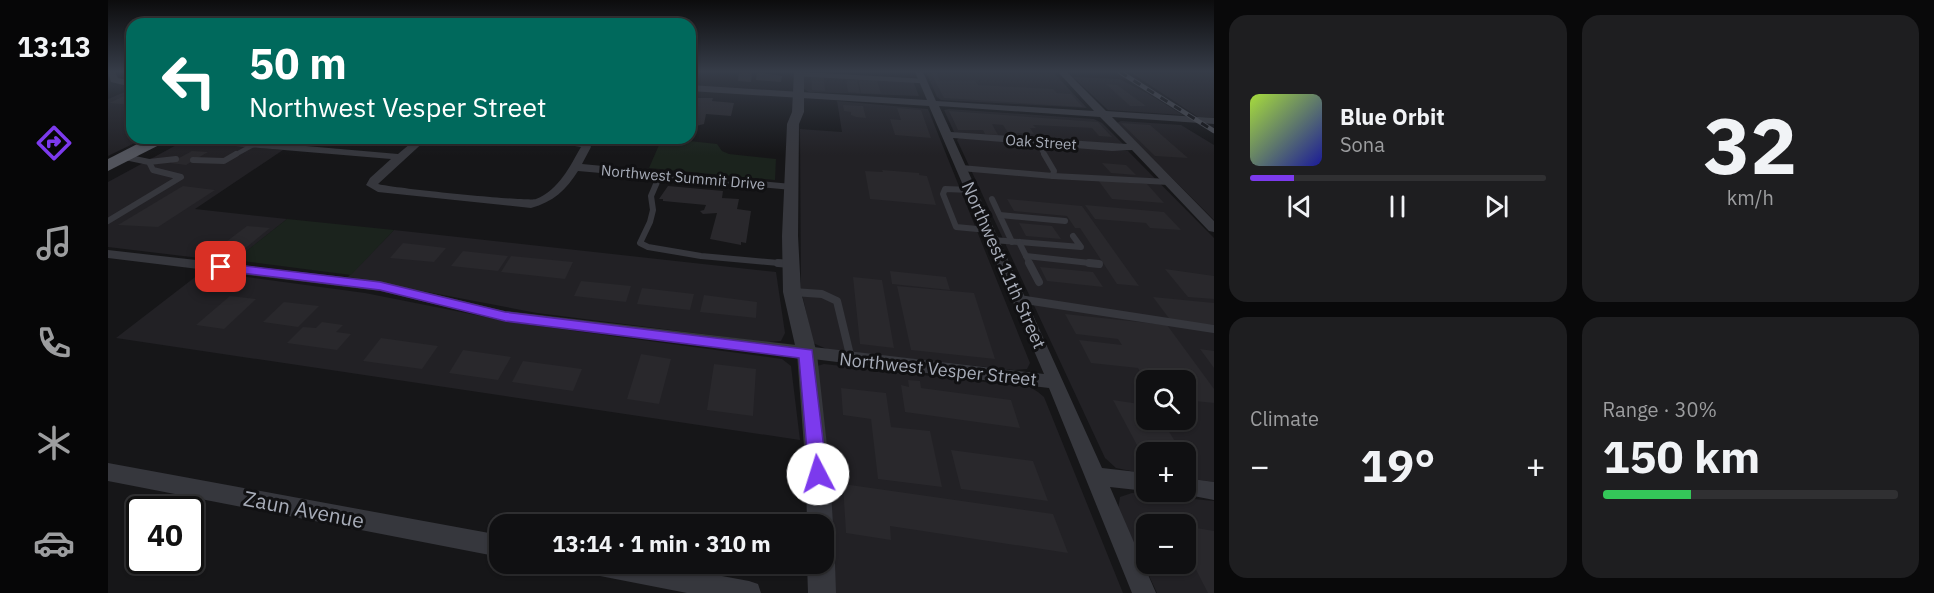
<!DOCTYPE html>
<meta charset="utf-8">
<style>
body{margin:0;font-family:"IBM Plex Sans",sans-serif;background:#1e1e20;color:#f1f3f6;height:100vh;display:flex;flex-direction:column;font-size:22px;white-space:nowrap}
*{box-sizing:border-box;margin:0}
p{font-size:20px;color:#9c9d9f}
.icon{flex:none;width:33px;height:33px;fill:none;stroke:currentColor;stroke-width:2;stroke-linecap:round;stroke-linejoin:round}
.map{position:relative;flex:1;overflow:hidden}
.drawer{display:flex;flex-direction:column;gap:15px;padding:15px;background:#09090a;width:720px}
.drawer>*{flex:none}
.hud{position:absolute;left:18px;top:18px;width:570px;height:126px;border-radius:18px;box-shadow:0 2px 4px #0004,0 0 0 2px #303032;background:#00695c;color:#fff;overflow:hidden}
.fabs{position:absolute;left:1028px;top:370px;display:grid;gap:12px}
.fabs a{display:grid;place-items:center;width:60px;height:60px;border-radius:12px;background:#101012;box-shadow:0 2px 4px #0004,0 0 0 2px #303032;font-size:30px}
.speed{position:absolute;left:18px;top:496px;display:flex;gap:12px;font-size:30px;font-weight:700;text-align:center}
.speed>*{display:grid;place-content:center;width:78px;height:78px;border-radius:50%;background:#101012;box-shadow:0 2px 4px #0004,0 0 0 2px #303032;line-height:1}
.speed .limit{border:3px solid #111;border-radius:9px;background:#fff;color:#111}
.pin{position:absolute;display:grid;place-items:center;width:51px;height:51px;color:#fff;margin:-26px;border-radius:12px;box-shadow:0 3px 9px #0006}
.me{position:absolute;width:66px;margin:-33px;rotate:355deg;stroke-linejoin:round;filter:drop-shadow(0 0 4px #0008)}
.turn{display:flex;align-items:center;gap:21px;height:126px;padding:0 24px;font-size:27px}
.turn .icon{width:78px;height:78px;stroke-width:2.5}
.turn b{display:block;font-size:42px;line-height:51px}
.big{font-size:45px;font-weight:700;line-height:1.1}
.drawer .card{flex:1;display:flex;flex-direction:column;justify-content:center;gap:9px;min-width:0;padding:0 21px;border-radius:18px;background:#1e1e20}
.drawer .dial{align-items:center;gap:0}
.dial b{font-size:78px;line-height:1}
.song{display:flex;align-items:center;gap:18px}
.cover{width:72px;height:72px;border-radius:9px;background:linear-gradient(135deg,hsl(80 70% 55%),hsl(240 70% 35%))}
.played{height:6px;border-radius:3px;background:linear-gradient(90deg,#7c3aed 15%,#303032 15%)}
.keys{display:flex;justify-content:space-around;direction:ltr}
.heat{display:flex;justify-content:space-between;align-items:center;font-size:33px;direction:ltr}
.charge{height:9px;border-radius:4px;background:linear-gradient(90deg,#34c759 30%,#303032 0)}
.drawer .tiles{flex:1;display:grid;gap:15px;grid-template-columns:repeat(2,1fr)}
.trip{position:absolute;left:381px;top:514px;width:345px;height:60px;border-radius:18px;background:#101012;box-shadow:0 2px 4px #0004,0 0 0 2px #303032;font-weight:700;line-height:60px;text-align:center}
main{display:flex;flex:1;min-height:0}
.tab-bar{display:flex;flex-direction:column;width:108px;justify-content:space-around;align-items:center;background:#060607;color:#9c9d9f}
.tab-bar .icon{width:42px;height:42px}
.tab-bar .current{color:#7c3aed}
.tab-bar b{font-size:27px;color:#f1f3f6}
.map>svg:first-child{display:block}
.built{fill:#222125;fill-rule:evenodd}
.green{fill:#1b231d}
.building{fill:#29282c}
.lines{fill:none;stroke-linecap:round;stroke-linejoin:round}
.service-far2{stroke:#36373d;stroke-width:4.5}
.service-far1{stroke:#36373d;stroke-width:6}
.service{stroke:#36373d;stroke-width:8}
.minor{fill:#36373d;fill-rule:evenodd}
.tertiary{fill:#36373d;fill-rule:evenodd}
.primary{fill:#52545c;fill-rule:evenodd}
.rail-casing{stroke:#494b52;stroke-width:4.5}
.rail{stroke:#111113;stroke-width:3;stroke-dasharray:8;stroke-linecap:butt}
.route{fill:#7c3aed;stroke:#51269a;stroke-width:1.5}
.labels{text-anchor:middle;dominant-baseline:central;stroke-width:6;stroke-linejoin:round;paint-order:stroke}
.far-street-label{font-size:15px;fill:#a7acb8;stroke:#111113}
.street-label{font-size:18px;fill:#a7acb8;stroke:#111113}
.near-street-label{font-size:21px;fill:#a7acb8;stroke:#111113}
</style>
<main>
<nav class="tab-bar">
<b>13:13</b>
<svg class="icon current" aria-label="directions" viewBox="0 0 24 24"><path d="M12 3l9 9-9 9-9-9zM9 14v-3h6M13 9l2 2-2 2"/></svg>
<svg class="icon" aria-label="music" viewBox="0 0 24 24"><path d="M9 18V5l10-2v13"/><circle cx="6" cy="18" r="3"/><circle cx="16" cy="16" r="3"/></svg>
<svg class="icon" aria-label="phone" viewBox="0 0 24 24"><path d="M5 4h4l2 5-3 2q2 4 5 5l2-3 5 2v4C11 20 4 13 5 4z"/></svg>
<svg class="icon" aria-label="climate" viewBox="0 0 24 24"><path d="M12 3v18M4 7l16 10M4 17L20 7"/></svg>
<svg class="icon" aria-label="car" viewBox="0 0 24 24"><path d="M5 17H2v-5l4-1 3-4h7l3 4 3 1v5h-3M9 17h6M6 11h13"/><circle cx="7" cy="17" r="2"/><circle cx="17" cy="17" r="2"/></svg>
</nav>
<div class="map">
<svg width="1106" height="593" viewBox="0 0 1106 593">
<rect width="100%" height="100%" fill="#161618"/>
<g class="built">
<path d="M818,72H945L979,108L833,100L829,97Z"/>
<path d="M1022,72H1106V118L1090,117Z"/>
<path d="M696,75L805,81L811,96L701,92L696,89Z"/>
<path d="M965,77L1011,79L1039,93L1075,115L1000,110Z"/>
<path d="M24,89V138H37L0,156V99Z"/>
<path d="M729,101L820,109L922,363L919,369L906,370L721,350L705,343L693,289L692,129L734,132Z"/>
<path d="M841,109L986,119L994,123L1015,144L850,134L846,132L836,110Z"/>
<path d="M1013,121L1073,125L1106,145V220L1009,123Z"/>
<path d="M851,138L1020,151L1106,238V482L1077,478V453H1038V474L1008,468L997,458L849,140ZM1038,381H1077V420H1038Z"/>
<path d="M83,141L175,150L87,209L179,219L125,262L0,247V182L74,142Z"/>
<path d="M286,230L668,272L677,333L673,341L658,342L429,313L240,277Z"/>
<path d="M95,271L257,293L408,323L674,359L683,366L692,440L8,338Z"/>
<path d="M716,364L922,387L930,392L936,397L1015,593H726L722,472L709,366Z"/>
<path d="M1024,493L1106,501V593H1049L1010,509L1012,497ZM1038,525H1077V564H1038Z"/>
</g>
<g class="green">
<path d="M554,138L609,144L614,151L621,154L668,159L667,180L541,168Z"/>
<path d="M179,219L286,230L243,275L127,260Z"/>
</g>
<g class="building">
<path d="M631,72H644L643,82L630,81Z"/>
<path d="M649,72L674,76L673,82L648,80Z"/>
<path d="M823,73H829L832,80H867L870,85L945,89L949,93L963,94L975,107L836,98Z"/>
<path d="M703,76L716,77L717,91L704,90Z"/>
<path d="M750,78L769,80L773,94L753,93Z"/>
<path d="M738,80H749L752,93L740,92Z"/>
<path d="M998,84L1009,85L1038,106H1022Z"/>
<path d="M21,94H24V105L1,103Z"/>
<path d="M583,98H605L604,101L626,103L623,116L598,114L596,124L588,126L582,143Z"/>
<path d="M735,105L755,106L758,118L748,117L743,115V112L736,111Z"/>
<path d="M789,108L813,110L823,138L787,135L782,119L793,120Z"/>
<path d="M841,111L990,122L1004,137L991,136L984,128L925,125L928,128H922L926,134L908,133L911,137L902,136L895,125L884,124L890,135L877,134L875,130H850Z"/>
<path d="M1013,123L1042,125L1080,158L1047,156Z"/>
<path d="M84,151L100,152L78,165L62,163Z"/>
<path d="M994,163L1018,165L1028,175L1003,173Z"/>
<path d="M774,170L811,173V175L819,176L828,205L762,199L757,171L775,172Z"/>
<path d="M990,180L1039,184L1056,203L1004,199Z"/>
<path d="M75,186L107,190L50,227L10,225Z"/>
<path d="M560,186L615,191L614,198L631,199L629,209L643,211L638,243L633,242V245L602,239L609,213L595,214L592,211L596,210L598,205L555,201V199H551Z"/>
<path d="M899,199L974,206L1031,286L1009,284L972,228H967L959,216L906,211Z"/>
<path d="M977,205L1056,212L1073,230L1042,228L1038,223L987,219Z"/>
<path d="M911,223L944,226L953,239L918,236Z"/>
<path d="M139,226L162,228L130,254L106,251Z"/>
<path d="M295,243L338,248L326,262L282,258Z"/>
<path d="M355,251L400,256L390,271L343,266Z"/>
<path d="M403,256L465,262L457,279L393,272Z"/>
<path d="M932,267L985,272L995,287L939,281Z"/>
<path d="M1057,269L1106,276V299L1080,297Z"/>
<path d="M782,271L838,277L842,290L784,284Z"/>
<path d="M745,277L774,280L786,348L752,344Z"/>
<path d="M473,281L523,286L518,302L466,296Z"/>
<path d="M789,286L866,293L887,359L803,350Z"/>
<path d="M534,288L586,294L582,310L529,304Z"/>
<path d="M596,295L649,302L648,318L592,312Z"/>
<path d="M122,296L148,299L116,329L88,325Z"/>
<path d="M1045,297L1106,303V325L1063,321Z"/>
<path d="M176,302L211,306L190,327L155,322Z"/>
<path d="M957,314L1059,325L1106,389V403L1077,400V381H1038L1030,368L983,363L971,340L1014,345L1010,339L968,334Z"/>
<path d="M214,322L235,325L228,332L243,334L229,350L179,343L195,327L208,328Z"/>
<path d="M273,338L330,346L314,369L255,361Z"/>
<path d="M1092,349L1106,351V368Z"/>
<path d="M355,350L403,357L390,380L341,373Z"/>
<path d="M533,354L563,359L551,404L519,399Z"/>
<path d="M415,361L474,369L465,391L404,382Z"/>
<path d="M606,364L648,369L645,416L599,410Z"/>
<path d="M800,380L812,381L813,388L903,400L912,428L797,412L793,385L801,387Z"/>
<path d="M733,388L778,393L783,427L822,431L834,487L770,479L763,419L735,415Z"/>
<path d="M1005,400L1038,405V420H1054L1074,453L1030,447Z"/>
<path d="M843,450L925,461L940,501L853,489Z"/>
<path d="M735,484L945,514L960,553L782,526L783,540L738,533Z"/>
<path d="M1077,526L1106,531V593H1100L1077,548Z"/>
</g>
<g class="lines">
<g class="service-far2">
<path d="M691,74L814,81"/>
<path d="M929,142L937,156"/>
<path d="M125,156L145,145"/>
</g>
<g class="service-far1">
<path d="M85,160L116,161L128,154"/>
<path d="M41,162L68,159"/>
<path d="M853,168L945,176L946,171L936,154"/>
<path d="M552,175L543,196L545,210L542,222L532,243L540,247L593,256L682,264"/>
<path d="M945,176L1061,182"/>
<path d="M863,190L837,189L835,194L848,227L880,230"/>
<path d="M884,199L904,242"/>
<path d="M892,215L957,221"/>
<path d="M0,221L73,177L45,170L41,162L17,157"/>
<path d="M885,240L973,247L965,236"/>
<path d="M911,242L922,264"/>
<path d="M918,256L991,264"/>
</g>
<g class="service">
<path d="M670,263L682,264"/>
<path d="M921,263L931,282"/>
<path d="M981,263L991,264"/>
<path d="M685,292L714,294L729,301L743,359"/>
<path d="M911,299L1106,329"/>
</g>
<g class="minor">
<path d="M0,72H7L10,78L24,81V87L3,82Z"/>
<path d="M807,72H815L828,101L986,111L950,72H959L998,111L1106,118V124L1004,117L1106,221V232L1101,231L1024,150L1004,151L845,138L994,468L1038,473V491L1002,487L1048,593H1024L941,388L397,321L272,291L0,258V250L272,281L397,311L936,374L821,106L582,91V85L819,100ZM831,106L992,117L1019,144L843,132Z"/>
<path d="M63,138H104L290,154L309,138H320L270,184C284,188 420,202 428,199C451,190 462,166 473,147L436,141L431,138L481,141L483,147L474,164L684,184L690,187L684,190L470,171C458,190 445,202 423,208L270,192L258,185L262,178L283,159L68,141Z"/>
<path d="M0,463L392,535V557L0,481Z"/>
<path d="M1077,478L1106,482V500L1070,493L1077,492Z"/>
<path d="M475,564H549L641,581L650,584L653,593H579L487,575L479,572Z"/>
</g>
<g class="tertiary">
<path d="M686,72H696V112L691,124L690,236L693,292L709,354L722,473L725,525L721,534L716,536V525H699L698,473L689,354L675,292L674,236L679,124L684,112Z"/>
<path d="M716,551L723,554L727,564L728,593H700L699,564H716Z"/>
</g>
<path class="primary" d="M41,138H61L59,141L0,171V159Z"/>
<g class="rail-casing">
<path id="rail" d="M1012,72L1106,131"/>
</g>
<use href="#rail" class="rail"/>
</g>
<linearGradient id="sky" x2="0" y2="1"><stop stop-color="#0c0c0d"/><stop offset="0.46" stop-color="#363c48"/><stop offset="1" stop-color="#363c48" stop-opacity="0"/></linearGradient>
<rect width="1106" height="155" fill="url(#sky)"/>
<path class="route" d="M113,263L272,282L397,312L704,350L719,474L717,479L710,482L703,479L701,474L691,358L397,321L272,290L109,270L107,267Z"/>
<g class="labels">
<g class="far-street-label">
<text transform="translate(933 142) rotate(4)">Oak Street</text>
<text transform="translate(575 177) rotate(5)">Northwest Summit Drive</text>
</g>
<g class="street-label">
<text transform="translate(896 265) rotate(66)">Northwest 11th Street</text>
<text transform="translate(830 369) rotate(6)">Northwest Vesper Street</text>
</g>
<g class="near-street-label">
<text transform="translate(196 509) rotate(11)">Zaun Avenue</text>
</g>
</g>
</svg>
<div class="fabs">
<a><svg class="icon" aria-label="search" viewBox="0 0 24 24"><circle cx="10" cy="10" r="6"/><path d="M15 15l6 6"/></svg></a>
<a>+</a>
<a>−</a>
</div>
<div class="speed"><div class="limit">40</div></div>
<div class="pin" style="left:113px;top:267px;background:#d93025"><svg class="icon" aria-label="arrive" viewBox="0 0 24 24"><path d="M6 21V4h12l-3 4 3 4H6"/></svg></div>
<svg class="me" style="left:710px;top:474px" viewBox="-20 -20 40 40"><circle r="19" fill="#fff"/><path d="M0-13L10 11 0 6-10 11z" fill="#7c3aed"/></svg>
<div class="trip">13:14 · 1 min · 310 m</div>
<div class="hud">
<div class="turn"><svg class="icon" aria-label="left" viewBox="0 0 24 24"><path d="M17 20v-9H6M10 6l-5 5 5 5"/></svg><div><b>50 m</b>Northwest Vesper Street</div></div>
</div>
</div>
<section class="drawer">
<div class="tiles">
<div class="card">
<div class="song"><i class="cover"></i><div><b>Blue Orbit</b><p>Sona</p></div></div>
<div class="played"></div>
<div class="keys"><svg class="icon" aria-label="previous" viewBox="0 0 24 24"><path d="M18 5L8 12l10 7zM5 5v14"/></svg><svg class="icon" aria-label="pause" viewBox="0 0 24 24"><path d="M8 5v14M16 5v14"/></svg><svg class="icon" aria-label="next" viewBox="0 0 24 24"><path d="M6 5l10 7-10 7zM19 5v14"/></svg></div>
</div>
<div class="card dial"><b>32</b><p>km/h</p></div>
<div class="card"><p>Climate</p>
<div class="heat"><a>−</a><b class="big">19°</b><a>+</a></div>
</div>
<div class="card"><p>Range · 30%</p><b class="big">150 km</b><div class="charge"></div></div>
</div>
</section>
</main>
